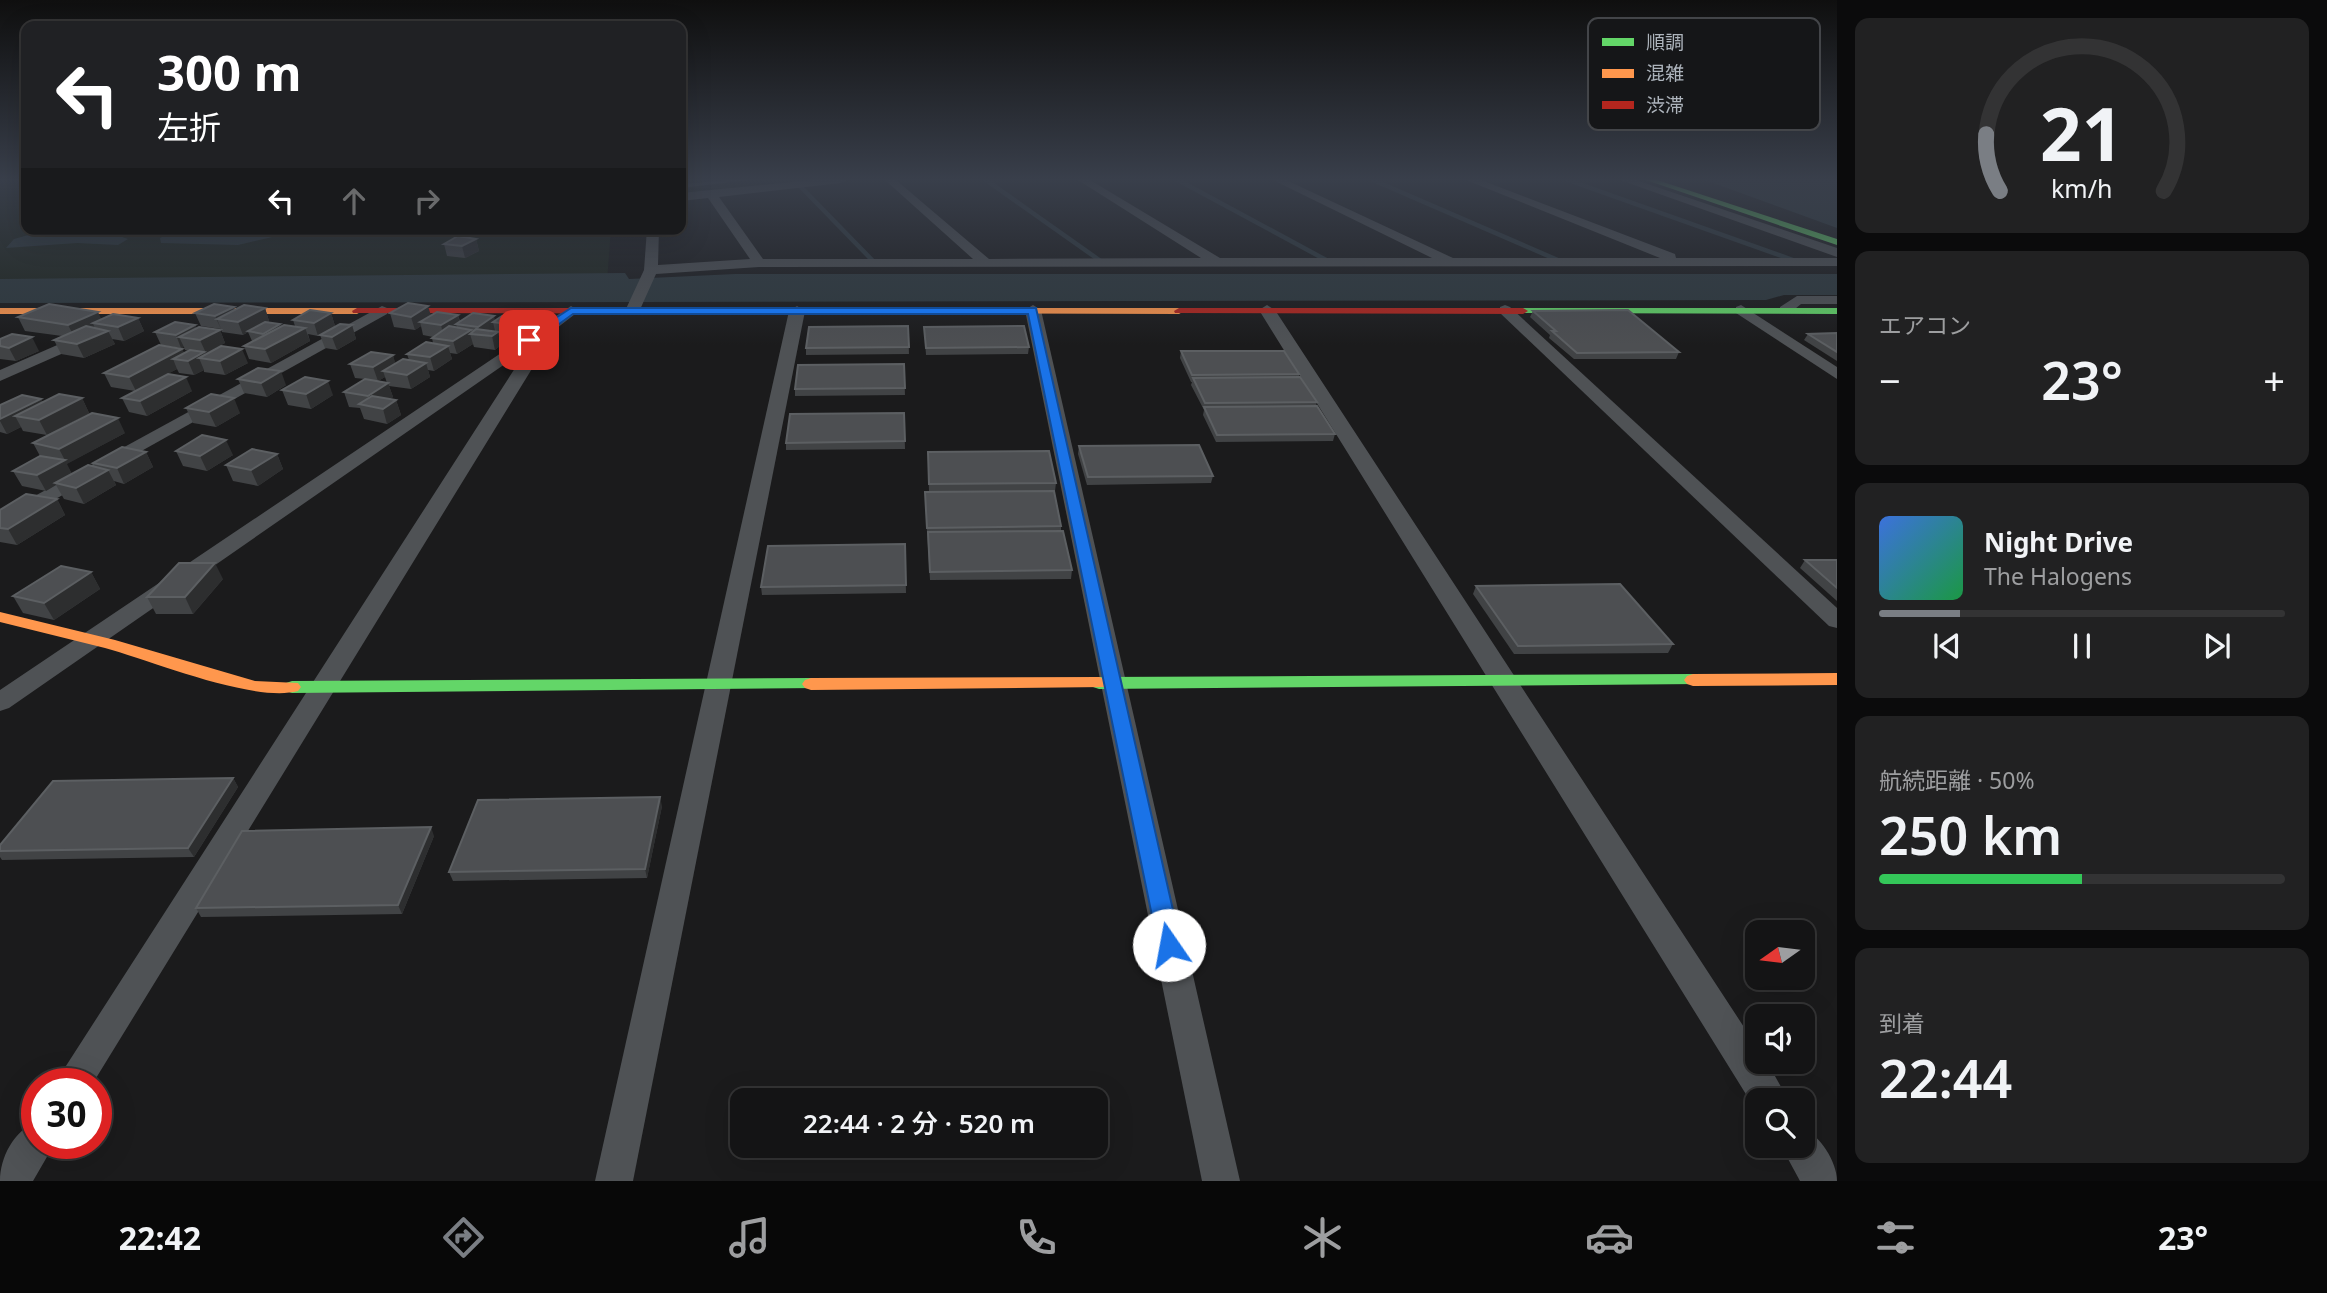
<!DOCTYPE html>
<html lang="ja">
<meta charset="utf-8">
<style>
body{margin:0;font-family:"Noto Sans","Noto Sans JP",sans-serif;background:#212122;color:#f1f3f6;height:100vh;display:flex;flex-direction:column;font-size:26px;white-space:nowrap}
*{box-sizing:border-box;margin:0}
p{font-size:23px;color:#9d9ea0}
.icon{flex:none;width:38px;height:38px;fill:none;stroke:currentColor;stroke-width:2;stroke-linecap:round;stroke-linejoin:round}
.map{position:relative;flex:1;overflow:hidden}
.details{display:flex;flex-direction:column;gap:18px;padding:18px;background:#0b0b0c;width:490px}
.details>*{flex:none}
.guide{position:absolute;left:21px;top:21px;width:665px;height:214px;border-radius:14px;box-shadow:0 7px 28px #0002,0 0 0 2px #333334;background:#202124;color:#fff;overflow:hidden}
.needle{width:46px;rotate:256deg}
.buttons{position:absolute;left:1745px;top:920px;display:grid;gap:14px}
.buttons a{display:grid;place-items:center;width:70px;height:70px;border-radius:14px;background:#141415;box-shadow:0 7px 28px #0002,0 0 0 2px #333334;font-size:35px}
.speed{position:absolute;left:21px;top:1068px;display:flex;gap:14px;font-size:35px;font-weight:700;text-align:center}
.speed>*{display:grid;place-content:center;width:91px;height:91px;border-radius:50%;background:#141415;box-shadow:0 7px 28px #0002,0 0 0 2px #333334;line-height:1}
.speed .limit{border:10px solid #d22;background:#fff;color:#111}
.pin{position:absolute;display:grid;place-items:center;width:60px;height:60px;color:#fff;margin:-30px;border-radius:14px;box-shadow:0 4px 10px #0006}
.me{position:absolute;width:77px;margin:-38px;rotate:348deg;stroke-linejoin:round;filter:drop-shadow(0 0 5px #0008)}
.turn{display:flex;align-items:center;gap:24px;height:147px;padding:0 21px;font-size:32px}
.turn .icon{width:91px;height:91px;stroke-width:2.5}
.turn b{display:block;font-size:49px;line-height:60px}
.lanes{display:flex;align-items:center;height:66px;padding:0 21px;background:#0003;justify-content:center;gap:35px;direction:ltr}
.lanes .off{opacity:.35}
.big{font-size:52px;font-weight:600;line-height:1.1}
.details .tile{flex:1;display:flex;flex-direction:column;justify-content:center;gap:10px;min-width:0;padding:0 24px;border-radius:14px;background:#212122}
.details .dial{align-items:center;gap:0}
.dial svg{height:182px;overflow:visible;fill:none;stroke:#333334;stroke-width:7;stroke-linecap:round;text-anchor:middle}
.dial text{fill:#f1f3f6;stroke:none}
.song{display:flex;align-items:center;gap:21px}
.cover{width:84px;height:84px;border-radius:10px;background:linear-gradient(135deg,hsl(220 70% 55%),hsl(140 70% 35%))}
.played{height:7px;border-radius:4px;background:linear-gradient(90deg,#7a7e84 20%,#333334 20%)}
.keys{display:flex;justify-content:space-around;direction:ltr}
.heat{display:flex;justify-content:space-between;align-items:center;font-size:38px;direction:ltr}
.charge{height:10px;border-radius:5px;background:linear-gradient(90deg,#34c759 50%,#333334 0)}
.trip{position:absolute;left:730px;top:1088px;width:378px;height:70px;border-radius:14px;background:#141415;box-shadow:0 7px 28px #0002,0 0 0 2px #333334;font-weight:600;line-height:70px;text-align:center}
.tabs{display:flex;height:112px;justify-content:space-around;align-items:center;background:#080808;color:#9d9ea0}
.tabs .icon{width:49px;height:49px}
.tabs .active{color:#7a7e84}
.tabs b{font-size:32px;color:#f1f3f6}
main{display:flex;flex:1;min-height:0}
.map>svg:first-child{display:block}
.green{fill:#1f261f}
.water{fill:#2e393e}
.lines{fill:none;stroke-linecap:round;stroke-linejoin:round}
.stream{stroke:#2e393e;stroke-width:4.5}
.lane{fill:#4f5255;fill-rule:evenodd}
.street{fill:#4f5255;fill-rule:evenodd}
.fast{fill:#63d668;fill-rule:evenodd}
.slow{fill:#ff974d;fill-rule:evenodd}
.jam{fill:#b3261e;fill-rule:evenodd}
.wall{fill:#414345;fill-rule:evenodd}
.shaded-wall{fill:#2d2e2f}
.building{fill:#4d4f52;stroke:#5c5f62;stroke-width:2}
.route{fill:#1a73e8;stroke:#114b97;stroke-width:2}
.key{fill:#151618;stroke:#434549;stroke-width:2}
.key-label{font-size:19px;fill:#adb4bc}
</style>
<main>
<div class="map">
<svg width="1837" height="1181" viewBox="0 0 1837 1181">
<rect width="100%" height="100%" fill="#1b1b1c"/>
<g class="green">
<path d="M0,180H26V229H611L607,282L0,288Z"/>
<path d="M681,180H824L681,196Z"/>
</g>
<g class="water">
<path d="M1705,180H1837V228Z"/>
<path d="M50,229H98L128,239L118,245L77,243L6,248L14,239Z"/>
<path d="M179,229H307L238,245L161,243L160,238Z"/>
<path d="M625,273L629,279L735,274H1837V295H1784L1766,300L0,303V279Z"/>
</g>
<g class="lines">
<g class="stream">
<path d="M986,180L1102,262"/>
<path d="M1178,180L1328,261"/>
<path d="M1373,180L1560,261"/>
<path d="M1568,180L1793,260"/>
<path d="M800,186L873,261"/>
</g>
<path class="lane" d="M731,180H749L681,188V184Z"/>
<g class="street">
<path d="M813,180H847L841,183L719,197L763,259H973L885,180H896L989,259L1201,258L1078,180H1090L1220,258H1432L1273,180H1286L1453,258H1660L1466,180H1481L1675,254L1676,258H1837V266L759,267L656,274L638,314H628L625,311L644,270L647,229H659L658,265L750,259L708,198L681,201V193Z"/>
<path d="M1620,180H1636L1837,248V257Z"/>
<path d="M1797,296H1837V304H1801L1790,313H1780V307Z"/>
<path d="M1033,305L1041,310L1240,1181H1202L1025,310Z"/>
<path d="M1267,305L1275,310L1757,1047V1062H1767L1789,1101H1757V1112L1259,310Z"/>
<path d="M1505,305L1510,307L1837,608V628L1829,626L1500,313V307Z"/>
<path d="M1741,305L1837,367V379L1736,313V307Z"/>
<path d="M382,306L387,308V314L0,530V515Z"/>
<path d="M571,306L579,311L557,328L93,1083H55L528,348L9,708L0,711V690Z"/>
<path d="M797,306L805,311L633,1181H595L789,311Z"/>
<path d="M87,332L95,337L93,340L0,381V370Z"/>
<path d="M37,1121V1143H55L33,1181H0C0,1157 14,1131 37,1121Z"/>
<path d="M1802,1128C1820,1135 1837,1162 1837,1181H1800L1781,1146H1802Z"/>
</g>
<g class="fast">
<path d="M1646,180H1657L1837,239V245Z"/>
<path d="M1523,308H1837V314L1519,313L1518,311Z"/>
<path d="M1693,674L1699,676L1702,680L1699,684L1099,689L1093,687L1090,683L1093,679L1099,677Z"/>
<path d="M811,678L817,680L820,684L817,688L292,693L286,691L283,687L286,683L292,681Z"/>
</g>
<g class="slow">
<path d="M0,308H357L362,311L357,314H0Z"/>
<path d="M892,308H1179L1184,311L1179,314L888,313V309Z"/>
<path d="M0,612L115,640L255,681L298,683L301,687L298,691C254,703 152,661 105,648C70,639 35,631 0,622Z"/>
<path d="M1837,673V685L1693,686L1687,684L1684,680L1687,676L1693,674Z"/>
<path d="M1099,677L1105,679L1108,683L1105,687L811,690L805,688L802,684L805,680L811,678Z"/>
</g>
<g class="jam">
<path d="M357,308H892L897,311L892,314L353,313L352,311Z"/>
<path d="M1179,308H1523L1528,311L1523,314L1175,313L1174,311Z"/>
</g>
</g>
<g class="wall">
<path d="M476,239L479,251L465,258L447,256L444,244Z"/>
<path d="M234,307L235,310L265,308L269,321L267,323L280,327L295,326L293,320L331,313L335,326L352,325L356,339L337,350L325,348L320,335L318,336L308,334L310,341L271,363L249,359L244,346L252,341L248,332L243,335L222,332L221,329L201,326L195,313Z"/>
<path d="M1533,311L1679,352L1676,359H1574L1549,338L1550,335L1530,317Z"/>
<path d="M390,313L431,315H458L460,321L525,319L528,332L519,339L499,336L501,345L495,350L474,347L473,344L457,354L450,353L452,359L434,371L428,370L430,377L411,389L389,386L393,397L390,399L396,400L401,415L387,424L364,419L360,408L349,407L344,392L365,379L355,378L350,364L393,355L395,364L409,360L407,354L433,343L432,338L433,337L423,335L421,326L415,330L394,327ZM385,377L387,383L378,381Z"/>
<path d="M18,317L101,319L138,318L144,331L124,341L112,339L115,344L84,358L61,354L54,340L62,336L25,331Z"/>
<path d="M195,325L196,328L220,330L225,343L205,353V354L248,363L225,375L204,372V370L194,375L179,373L177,369L155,380L192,391L147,416L129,412L122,398L135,391L111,387L104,373L182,349L184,353L189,351L185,350L184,347L181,348L161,345L155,332Z"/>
<path d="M908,326L909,354L806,355V348Z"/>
<path d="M924,327L1029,347L1028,354L926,355Z"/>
<path d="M1837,333V361L1804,340L1808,334Z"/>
<path d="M0,339L39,351L16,361L0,359Z"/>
<path d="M1181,351L1299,374V377L1317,402L1316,406L1335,434L1333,441L1216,442L1203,415L1204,410L1191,385L1192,382H1191L1180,358Z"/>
<path d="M904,364L905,395L795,396V389Z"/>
<path d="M238,379L286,385L267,397L244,393Z"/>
<path d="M282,390L333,395L311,409L288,405Z"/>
<path d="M82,398L89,413L47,435L23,431L21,427L7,434L0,432V405Z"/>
<path d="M186,408L240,413L216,427L193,423Z"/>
<path d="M904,413L905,449L786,450V443Z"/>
<path d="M125,433L66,464L72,474L95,467L93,463L146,452L153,467L124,484L114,481L116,485L84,504L64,499L56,485L46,491L22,486L13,471L40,456L33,443Z"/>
<path d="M1079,446L1213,476L1211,483L1087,485L1078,454Z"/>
<path d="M176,451L233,455L207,471L183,466Z"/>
<path d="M277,454L283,469L258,486L233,481L226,465Z"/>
<path d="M928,460L1056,483L1055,491L929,492Z"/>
<path d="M57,499L65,515L17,545L0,542V510Z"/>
<path d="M925,500L1061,526V531L1072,570L1071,579L930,580Z"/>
<path d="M905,544L906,593L762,595L761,587Z"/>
<path d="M1805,560H1837V601L1800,568Z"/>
<path d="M91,572L100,589L54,620L23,613L13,596Z"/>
<path d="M223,579L193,614H156L147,597Z"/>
<path d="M1476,586L1673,644L1668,653L1514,654L1473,594Z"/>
<path d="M233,778L238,787L194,857L2,860L0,857V845Z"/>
<path d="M662,806L647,878L453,881L449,872Z"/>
<path d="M434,836L402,914L201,917L196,908Z"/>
</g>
<g class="shaded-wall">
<path d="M476,239L479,251L465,258L462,246Z"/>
<path d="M428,306L432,319L420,322L421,326L415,330L411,317Z"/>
<path d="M234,307L239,320L217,319L221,329L215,316Z"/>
<path d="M265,308L269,321L250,332L248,331V332L243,335L238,322Z"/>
<path d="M98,312L104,325L93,323L95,329L75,338L68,325Z"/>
<path d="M331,313L335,326L318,336L314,323Z"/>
<path d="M458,315L460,324H456L458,330L444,339L441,325Z"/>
<path d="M494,316L496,323L493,322L495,331L480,335L478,327Z"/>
<path d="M138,318L144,331L124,341L118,327Z"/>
<path d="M525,319L528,332L519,339L516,325Z"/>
<path d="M280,324L285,338L268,347L263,334Z"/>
<path d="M195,325L201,338L179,337L184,347L181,348L176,335Z"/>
<path d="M352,325L356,339L337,350L332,337Z"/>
<path d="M305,328L310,341L271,363L265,349Z"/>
<path d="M220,330L225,343L206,353L200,340Z"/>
<path d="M471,330L472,334H470L473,344L457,354L453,341Z"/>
<path d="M108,331L115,344L84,358L77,344Z"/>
<path d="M498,332L501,345L495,350L492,336Z"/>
<path d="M32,337L39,351L16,361L9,348Z"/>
<path d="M448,346L452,359L434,371L430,357Z"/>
<path d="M182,349L188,361L204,352L207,359L199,358L204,370L194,375L188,361L173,359L177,369L136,391L129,377Z"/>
<path d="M242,349L248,363L225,375L220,361Z"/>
<path d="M393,355L397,369L383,371L385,377L378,381L373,367Z"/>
<path d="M426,363L430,377L411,389L407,375Z"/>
<path d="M281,371L286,385L267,397L261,383Z"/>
<path d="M186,377L192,391L147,416L140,401Z"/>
<path d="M328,381L333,395L311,409L306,394Z"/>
<path d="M388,383L393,397L377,408L371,407L368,396Z"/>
<path d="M82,398L89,413L47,435L39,420Z"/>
<path d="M234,398L240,413L216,427L209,412Z"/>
<path d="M41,399L49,413L15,416L21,427L7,434L0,421V419Z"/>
<path d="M396,400L401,415L387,424L383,409Z"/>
<path d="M118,418L125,433L67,464L59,449Z"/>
<path d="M226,440L233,455L207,471L200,456Z"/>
<path d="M146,452L153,467L124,484L117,468Z"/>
<path d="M277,454L283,469L258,486L251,470Z"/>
<path d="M65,460L73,476L55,483L56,485L46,491L37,475Z"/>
<path d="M108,470L116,485L84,504L76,488Z"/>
<path d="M57,499L65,515L17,545L8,529Z"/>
<path d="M215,563L223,579L193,614L185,597Z"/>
<path d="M91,572L100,589L54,620L44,603Z"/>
<path d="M233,778L238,787L194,857L188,848Z"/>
<path d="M660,797L662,806L647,878L645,869Z"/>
<path d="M431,827L434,836L402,914L398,905Z"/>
</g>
<g class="building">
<path d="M458,236L476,239L462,246L444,244Z"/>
<path d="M408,303L428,306L411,317L390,313Z"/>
<path d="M49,304L98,312L68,325L18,317Z"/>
<path d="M214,304L234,307L215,316L195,313Z"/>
<path d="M244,305L265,308L238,322L217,319Z"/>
<path d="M310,310L331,313L314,323L293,320Z"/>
<path d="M1628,310L1679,352L1577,353L1552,331H1556L1533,311Z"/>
<path d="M437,312L458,315L441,325L420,322Z"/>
<path d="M473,313L494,316L478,327L456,324Z"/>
<path d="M113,314L138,318L118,327L93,323Z"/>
<path d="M502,316L525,319L516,325L493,322Z"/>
<path d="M175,322L195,325L176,335L155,332Z"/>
<path d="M265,322L280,324L263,334L248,331Z"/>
<path d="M340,324L352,325L332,337L320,335Z"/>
<path d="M284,325L305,328L265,349L244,346Z"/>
<path d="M86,326L108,331L77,344L54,340Z"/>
<path d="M449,326L471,330L453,341L432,338Z"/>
<path d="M908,326L909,347L806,348L809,327Z"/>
<path d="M1024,326L1029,347L926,348L924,327Z"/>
<path d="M199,327L220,330L200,340L179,337Z"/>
<path d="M476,329L498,332L492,336L470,334Z"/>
<path d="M1837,333V352L1808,334Z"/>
<path d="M12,334L32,337L9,348L0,346V339Z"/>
<path d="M426,342L448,346L430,357L407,354Z"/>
<path d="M159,345L182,349L129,377L104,373Z"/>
<path d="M221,346L242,349L220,361L199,358Z"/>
<path d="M190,350L204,352L188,361L173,359Z"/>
<path d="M1181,351H1284L1299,374L1192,375Z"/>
<path d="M371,352L393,355L373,367L350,364Z"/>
<path d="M403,359L426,363L407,375L383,371Z"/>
<path d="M904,364L905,388L795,389L798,365Z"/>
<path d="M258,368L281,371L261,383L238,379Z"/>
<path d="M168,374L186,377L140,401L122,398Z"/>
<path d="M305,377L328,381L306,394L282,390Z"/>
<path d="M1300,377L1317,402L1205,403L1193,378Z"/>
<path d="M365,379L388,383L368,396L344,392Z"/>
<path d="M59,394L82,398L39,420L15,416Z"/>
<path d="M211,394L234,398L209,412L186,408Z"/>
<path d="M22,395L41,399L0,419V405Z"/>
<path d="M372,396L396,400L383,409L359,404Z"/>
<path d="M1317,406L1335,434L1217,435L1204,407Z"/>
<path d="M92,413L118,418L59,449L33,443Z"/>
<path d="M904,413L905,441L786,443L790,414Z"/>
<path d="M202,435L226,440L200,456L176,451Z"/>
<path d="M1199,445L1213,476L1088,477L1079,446Z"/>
<path d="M122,447L146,452L117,468L93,463Z"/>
<path d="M252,449L277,454L251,470L226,465Z"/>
<path d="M1049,451L1056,483L929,484L928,452Z"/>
<path d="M40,456L65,460L37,475L13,471Z"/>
<path d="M88,465L108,470L76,488L55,483Z"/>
<path d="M1054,491L1061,526L927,528L925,492Z"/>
<path d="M26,494L57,499L8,529L0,528V510Z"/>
<path d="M1063,531L1072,570L930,572L928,532Z"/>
<path d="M905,544L906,585L761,587L768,546Z"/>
<path d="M1805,560H1837V588Z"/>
<path d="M179,563H215L185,597H147Z"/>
<path d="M61,566L91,572L44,603L13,596Z"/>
<path d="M1620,584L1673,644L1518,646L1476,586Z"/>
<path d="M233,778L188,848L0,851V845L53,781Z"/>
<path d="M660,797L645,869L449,872L478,800Z"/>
<path d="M431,827L398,905L196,908L242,831Z"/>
</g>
<linearGradient id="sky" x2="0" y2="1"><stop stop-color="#0f0f0f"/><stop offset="0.52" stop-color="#393f4b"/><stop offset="1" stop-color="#393f4b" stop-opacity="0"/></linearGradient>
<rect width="1837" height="345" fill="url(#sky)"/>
<path class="route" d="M571,308H1036L1181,945L1177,952L1169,955L1161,952L1158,945L1028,314H573L533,343H525V338Z"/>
<rect x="1588" y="18" width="232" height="112" rx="10" class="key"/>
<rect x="1602" y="38" width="32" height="8" fill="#63d668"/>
<rect x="1602" y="69" width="32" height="9" fill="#ff974d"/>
<rect x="1602" y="101" width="32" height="8" fill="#b3261e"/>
<g class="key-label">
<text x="1646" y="49">順調</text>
<text x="1646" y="80">混雑</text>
<text x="1646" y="112">渋滞</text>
</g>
</svg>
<div class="buttons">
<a><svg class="needle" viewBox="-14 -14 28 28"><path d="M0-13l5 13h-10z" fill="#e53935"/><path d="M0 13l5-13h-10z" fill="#9d9ea0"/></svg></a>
<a><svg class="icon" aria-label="sound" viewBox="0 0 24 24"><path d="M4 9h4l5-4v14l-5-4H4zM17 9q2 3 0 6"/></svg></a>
<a><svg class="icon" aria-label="search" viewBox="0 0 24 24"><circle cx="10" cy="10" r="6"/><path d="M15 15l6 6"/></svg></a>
</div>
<div class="speed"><div class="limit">30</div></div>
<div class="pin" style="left:529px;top:340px;background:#d93025"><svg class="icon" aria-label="arrive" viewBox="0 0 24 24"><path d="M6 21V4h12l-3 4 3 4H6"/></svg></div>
<svg class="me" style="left:1169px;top:945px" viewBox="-20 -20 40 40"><circle r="19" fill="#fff"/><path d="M0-13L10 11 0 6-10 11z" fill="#1a73e8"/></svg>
<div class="trip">22:44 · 2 分 · 520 m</div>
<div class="guide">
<div class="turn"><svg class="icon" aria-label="left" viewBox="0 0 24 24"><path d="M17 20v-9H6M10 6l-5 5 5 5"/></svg><div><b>300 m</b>左折</div></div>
<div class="lanes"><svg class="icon" aria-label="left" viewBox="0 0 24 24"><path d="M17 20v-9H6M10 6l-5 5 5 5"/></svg><svg class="icon off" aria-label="ahead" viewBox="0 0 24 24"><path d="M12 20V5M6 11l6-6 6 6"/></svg><svg class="icon off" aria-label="right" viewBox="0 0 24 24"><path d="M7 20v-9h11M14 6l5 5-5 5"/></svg></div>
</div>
</div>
<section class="details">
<div class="tile dial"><svg viewBox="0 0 100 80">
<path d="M14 69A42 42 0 1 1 86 69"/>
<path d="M14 69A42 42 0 0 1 8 44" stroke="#7a7e84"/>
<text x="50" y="56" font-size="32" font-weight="700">21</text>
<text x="50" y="72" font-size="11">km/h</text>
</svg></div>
<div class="tile"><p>エアコン</p>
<div class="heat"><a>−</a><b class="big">23°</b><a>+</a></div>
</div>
<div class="tile">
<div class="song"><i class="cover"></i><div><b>Night Drive</b><p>The Halogens</p></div></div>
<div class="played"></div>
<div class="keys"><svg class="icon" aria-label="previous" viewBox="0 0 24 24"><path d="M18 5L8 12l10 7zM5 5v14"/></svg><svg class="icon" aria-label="pause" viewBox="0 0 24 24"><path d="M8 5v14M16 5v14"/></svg><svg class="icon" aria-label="next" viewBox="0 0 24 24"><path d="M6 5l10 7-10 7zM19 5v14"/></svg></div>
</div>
<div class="tile"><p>航続距離 · 50%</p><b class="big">250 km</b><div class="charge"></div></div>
<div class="tile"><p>到着</p><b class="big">22:44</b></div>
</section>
</main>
<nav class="tabs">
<b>22:42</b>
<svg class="icon active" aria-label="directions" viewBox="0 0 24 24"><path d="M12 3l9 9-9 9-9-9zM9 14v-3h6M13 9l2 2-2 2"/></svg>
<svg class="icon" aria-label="music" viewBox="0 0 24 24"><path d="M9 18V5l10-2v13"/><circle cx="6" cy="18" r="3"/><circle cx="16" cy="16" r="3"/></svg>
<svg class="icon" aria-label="phone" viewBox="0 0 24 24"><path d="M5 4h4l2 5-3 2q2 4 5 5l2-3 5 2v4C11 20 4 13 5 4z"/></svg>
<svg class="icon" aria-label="climate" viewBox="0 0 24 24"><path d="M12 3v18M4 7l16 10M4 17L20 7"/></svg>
<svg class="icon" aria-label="car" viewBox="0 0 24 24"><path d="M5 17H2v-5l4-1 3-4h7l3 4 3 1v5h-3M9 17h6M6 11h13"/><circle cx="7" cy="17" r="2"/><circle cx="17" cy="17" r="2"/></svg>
<svg class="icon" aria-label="filters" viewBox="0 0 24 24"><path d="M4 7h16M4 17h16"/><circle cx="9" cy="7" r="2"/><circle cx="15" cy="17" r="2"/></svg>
<b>23°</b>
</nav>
